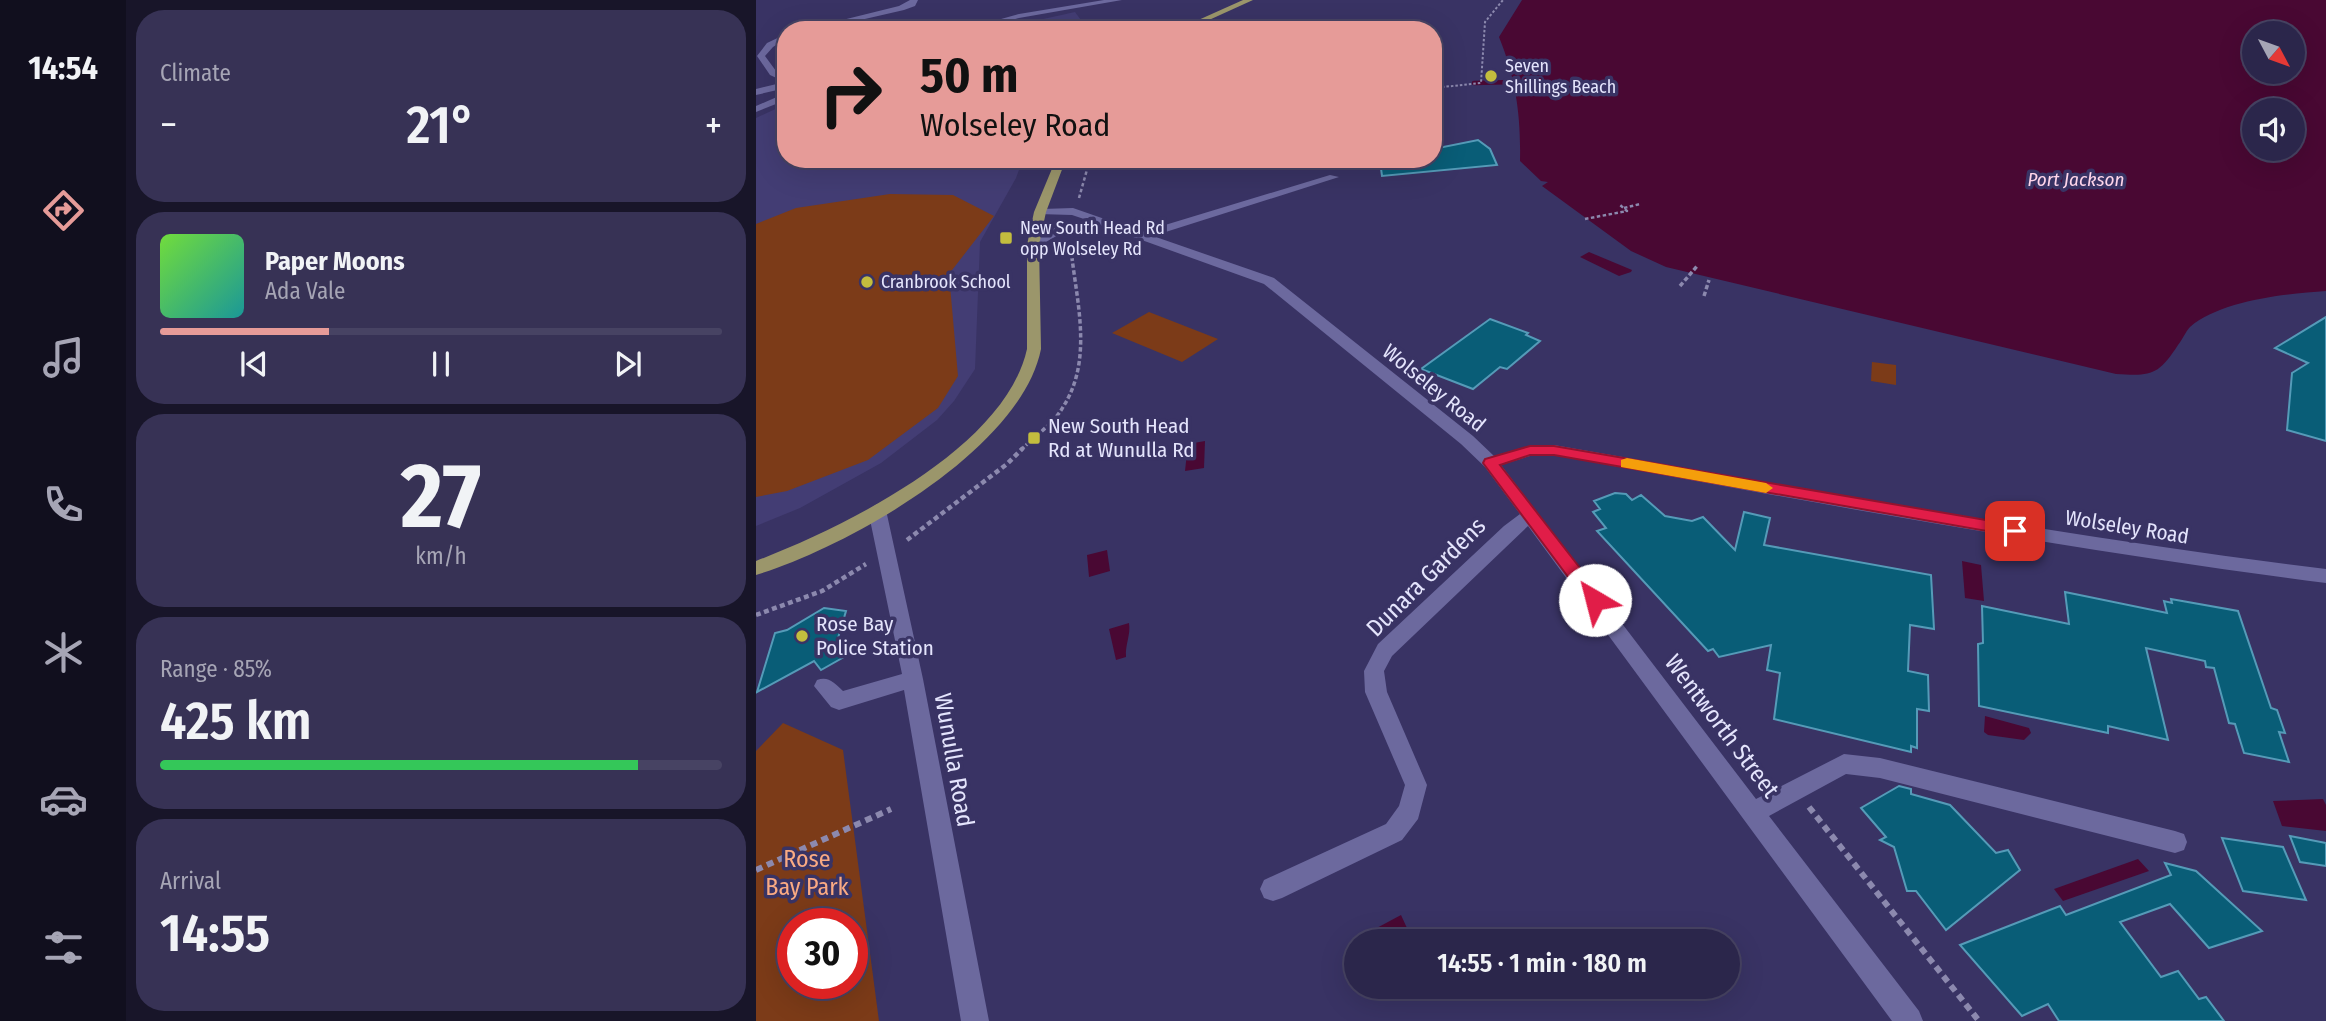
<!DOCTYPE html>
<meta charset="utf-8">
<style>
body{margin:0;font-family:"Fira Sans Condensed",sans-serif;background:#373255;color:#f1f3f6;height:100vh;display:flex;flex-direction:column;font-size:26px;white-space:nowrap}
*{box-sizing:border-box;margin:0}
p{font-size:23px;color:#a6a5b5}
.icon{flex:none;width:38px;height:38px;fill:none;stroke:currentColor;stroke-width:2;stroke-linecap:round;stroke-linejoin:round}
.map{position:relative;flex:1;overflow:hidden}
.details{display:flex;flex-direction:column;gap:10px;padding:10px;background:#181529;width:630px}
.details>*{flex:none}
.banner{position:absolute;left:21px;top:21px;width:665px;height:147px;border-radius:28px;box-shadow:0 7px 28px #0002,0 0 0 2px #474363;background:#e69b98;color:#111;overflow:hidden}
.needle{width:46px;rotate:131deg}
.fabs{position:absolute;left:1486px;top:21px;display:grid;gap:14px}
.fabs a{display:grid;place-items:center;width:63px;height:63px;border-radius:50%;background:#2b264b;box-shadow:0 7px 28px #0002,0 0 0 2px #474363;font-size:35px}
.speed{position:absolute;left:21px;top:908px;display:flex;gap:14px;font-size:35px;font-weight:700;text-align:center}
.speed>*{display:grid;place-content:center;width:91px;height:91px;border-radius:50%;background:#2b264b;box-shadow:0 7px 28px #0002,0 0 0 2px #474363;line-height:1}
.speed .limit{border:10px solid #d22;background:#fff;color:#111}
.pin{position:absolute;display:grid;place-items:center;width:60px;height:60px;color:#fff;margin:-30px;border-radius:14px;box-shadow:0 4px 10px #0006}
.me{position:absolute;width:77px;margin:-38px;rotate:323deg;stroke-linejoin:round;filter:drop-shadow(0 0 5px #0008)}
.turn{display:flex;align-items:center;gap:24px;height:147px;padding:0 28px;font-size:32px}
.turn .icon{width:91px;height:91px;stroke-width:2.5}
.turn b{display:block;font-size:49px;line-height:60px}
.big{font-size:52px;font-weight:600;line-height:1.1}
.details .widget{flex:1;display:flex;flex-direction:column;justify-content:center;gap:10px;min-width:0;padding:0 24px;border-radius:28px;background:#373255}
.details .dial{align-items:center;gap:0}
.dial b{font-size:91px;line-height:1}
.song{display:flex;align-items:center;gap:21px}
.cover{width:84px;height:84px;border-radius:10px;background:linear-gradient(135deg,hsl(100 70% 55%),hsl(180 70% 35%))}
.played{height:7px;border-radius:4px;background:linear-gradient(90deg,#e69b98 30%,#474363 30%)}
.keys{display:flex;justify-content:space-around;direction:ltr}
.heat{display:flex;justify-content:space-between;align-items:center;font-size:38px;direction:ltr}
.charge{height:10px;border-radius:5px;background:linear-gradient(90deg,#34c759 85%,#474363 0)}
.trip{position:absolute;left:588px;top:929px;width:396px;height:70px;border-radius:35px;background:#2b264b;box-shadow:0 7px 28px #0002,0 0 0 2px #474363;font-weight:600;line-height:70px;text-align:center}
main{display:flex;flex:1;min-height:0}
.tab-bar{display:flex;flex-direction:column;width:126px;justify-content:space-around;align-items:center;background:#110f1e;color:#a6a5b5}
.tab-bar .icon{width:49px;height:49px}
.tab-bar .current{color:#e69b98}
.tab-bar b{font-size:32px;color:#f1f3f6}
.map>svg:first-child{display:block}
.built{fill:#433d74}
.green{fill:#7c3b18;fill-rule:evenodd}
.water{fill:#490833;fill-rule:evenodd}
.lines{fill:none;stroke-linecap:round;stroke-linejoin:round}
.stream{stroke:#490833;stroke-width:4.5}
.building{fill:#095d77;stroke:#559bb8;stroke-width:2}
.path-far4{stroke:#8c89ae;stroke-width:2;stroke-dasharray:2.5 2;stroke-linecap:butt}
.path-far3{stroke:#8c89ae;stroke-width:2.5;stroke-dasharray:3.5 2.5;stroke-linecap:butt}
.path-far2{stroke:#8c89ae;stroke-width:3.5;stroke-dasharray:4.5 2.5;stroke-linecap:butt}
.path-far1{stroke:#8c89ae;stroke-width:4.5;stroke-dasharray:5 3.5;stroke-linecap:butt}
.path{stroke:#8c89ae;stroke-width:6;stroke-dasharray:7 5;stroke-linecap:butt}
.minor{fill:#6c699e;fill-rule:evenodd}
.major{fill:#9b966b;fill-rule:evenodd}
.route{fill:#e11d48;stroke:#92132f;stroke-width:2}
.slow{fill:#f59e0b}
.poi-dot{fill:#c3bd3e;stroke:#393364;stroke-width:2.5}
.labels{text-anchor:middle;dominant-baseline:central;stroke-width:7;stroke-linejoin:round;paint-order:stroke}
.far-poi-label{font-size:18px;fill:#e4e4fc;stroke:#393364;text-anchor:start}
.far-water-label{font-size:19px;font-style:italic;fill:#ffd5ea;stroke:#393364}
.street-label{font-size:21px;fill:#e4e4fc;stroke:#393364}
.poi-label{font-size:21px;fill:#e4e4fc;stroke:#393364;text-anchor:start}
.near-street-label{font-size:24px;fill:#e4e4fc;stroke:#393364}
.near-park-label{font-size:24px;fill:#faaa83;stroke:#393364}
</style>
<main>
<nav class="tab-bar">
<b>14:54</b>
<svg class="icon current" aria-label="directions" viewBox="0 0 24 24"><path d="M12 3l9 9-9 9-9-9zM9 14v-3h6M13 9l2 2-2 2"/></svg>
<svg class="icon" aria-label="music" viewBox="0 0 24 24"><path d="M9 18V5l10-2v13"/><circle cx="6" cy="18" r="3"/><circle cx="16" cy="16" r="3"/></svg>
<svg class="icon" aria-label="phone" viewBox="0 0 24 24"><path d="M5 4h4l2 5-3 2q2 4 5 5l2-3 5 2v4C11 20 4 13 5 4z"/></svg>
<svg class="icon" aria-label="climate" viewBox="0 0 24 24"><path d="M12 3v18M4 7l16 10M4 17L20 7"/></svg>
<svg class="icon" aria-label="car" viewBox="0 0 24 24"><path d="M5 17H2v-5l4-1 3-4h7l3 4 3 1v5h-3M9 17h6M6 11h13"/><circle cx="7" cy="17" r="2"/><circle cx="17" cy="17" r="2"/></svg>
<svg class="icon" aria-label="filters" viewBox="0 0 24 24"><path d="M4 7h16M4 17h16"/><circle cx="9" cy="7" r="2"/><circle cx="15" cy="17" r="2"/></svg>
</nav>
<section class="details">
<div class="widget"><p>Climate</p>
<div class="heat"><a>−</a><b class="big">21°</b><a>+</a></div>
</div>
<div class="widget">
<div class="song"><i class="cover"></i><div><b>Paper Moons</b><p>Ada Vale</p></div></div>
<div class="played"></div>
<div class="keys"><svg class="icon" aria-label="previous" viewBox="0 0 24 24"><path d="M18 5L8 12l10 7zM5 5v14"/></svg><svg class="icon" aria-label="pause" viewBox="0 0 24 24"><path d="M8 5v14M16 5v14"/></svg><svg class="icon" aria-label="next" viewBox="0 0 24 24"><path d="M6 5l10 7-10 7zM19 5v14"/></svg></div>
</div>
<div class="widget dial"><b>27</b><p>km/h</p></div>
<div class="widget"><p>Range · 85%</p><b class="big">425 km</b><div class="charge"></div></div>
<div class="widget"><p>Arrival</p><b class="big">14:55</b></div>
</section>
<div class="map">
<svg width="1570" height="1021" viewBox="0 0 1570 1021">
<rect width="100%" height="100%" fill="#393364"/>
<g class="built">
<path d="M319,12L328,24L394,28L237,30Z"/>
<path d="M30,104V159H267L260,178L224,242L219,369L198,401L181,420L125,463L44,508L0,526V118Z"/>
</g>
<g class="green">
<path d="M134,194L197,195L238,216L193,274L202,376L182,408L112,460L31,491L0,497V224L40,208Z"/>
<path d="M393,312L462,339L426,362L356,333Z"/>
<path d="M1116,362L1140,365V385L1115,381Z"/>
<path d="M27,723L87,750L123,1021H0V751ZM96,924V984H37V924Z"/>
</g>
<g class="water">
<path d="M766,0H1570V291C1530,294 1466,300 1434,327C1430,331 1426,340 1422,345C1402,376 1395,376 1360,374L910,267L875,251L786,186L792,182L785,181L764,161C765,116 760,79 743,37ZM1498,33H1536V72H1498ZM1498,110H1536V149H1498Z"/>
<path d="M833,252L876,270L875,272L863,276L824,257Z"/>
<path d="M449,441L448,468L429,471L432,444Z"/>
<path d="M351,550L354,571L333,577L331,555Z"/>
<path d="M1206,561L1225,565L1228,601L1209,598Z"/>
<path d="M373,623C375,635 369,644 370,657L360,660L353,629Z"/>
<path d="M1229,716L1273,728L1275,733L1268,740L1232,735L1228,732Z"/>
<path d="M1567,799L1570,805V831L1526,826L1517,801Z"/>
<path d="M1382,859L1393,871L1307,901L1298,889Z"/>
<path d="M645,915L656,939L603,941L602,938Z"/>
</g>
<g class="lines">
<path class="stream" d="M718,83L759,82"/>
</g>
<g class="building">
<path d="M722,140L734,149L741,165L626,176L624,161L677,159V149Z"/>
<path d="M1570,317V441L1531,430L1536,373L1552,363L1519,348Z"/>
<path d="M734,319L772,333L770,335L784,341L751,369L744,367L717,389L665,369Z"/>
<path d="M859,493L870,494L876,500L885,495L909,516L936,521L947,517L979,550L988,512L1014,518L1008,545L1175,575L1178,629L1154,625L1152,671L1172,675L1173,711L1161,709V748L1155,746V752L1018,719L1024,673L1011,670L1015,645L963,657L957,649L952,651L841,531L850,528L837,512L844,509L838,501Z"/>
<path d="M1309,592L1411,613L1408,601L1416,603L1415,599L1482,611L1515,708L1521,710L1529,733L1523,732L1533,762L1488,753L1479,724L1473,723L1458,668L1450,667L1449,661L1390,648L1412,740L1352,726V733L1223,706L1222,644L1227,643L1226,606L1313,624Z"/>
<path d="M68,608L90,611L82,638L95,653L65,670L58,661L1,692L19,633L31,630Z"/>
<path d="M1143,786L1155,789V794L1194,805L1240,853L1252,850L1264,870L1190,930L1160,891H1151L1138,847L1124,840L1130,837L1105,808Z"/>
<path d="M1534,836L1570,843V866L1544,862Z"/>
<path d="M1466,838L1527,847L1550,900L1487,891Z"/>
<path d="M1409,863L1440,871L1506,931L1453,948L1414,904L1364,922L1405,977L1422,971L1443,999L1450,997L1468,1021H1303L1292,1004L1266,1016L1204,945L1304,906L1310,915L1415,875Z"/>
</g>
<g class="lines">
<path class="path-far4" d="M677,88L725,83L729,22L747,0"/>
<g class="path-far3">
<path d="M323,198L334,159"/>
<path d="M868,208L884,204"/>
<path d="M829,219L871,211L864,205"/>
<path d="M314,245L316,259"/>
</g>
<g class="path-far2">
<path d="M924,286L942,265"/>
<path d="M948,296L953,280"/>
<path d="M265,450C278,437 298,423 307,407C336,362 322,307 316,258"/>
</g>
<g class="path-far1">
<path d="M151,540L251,464L267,448"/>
<path d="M0,615L66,591L110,564"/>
</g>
<g class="path">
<path d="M1053,807L1223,1021"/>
<path d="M0,870L135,809"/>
</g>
<g class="minor">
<path d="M154,0H162L159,6L148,10L61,30H46L143,6Z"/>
<path d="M348,0H366L263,18L220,30H206L263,14Z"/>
<path d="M30,34V39L17,47L9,56L20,71L30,76V88L0,95V89L29,82L14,75L1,56L11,43Z"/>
<path d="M30,93V100L0,112V106Z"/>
<path d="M574,175L583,177L397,236L518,278L717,436L738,456L773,446L798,445C1055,490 1311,537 1570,569V583C1311,550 1055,502 798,455L774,456L745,465L1000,799L1088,754L1124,758L1419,831L1428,834L1431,842L1428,850L1419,853L1124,778L1090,774L1013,816L1163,1011L1167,1021H1136L772,526L636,656L628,671L631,692L671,785L662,819L646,840L526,898L517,901L508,898L504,889L508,880L630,824L643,806L649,785L609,692L608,671L622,644L748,526L764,514L729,467L705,444L508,284L344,225L311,230L281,247L271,244L304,224L334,221L316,215L282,214V210L286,209L317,208L386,232Z"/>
<path d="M121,504L130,510L167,679L233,1021H205L148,690L83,710L75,707L58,686L61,680C73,676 78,683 87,691L146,674L112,510Z"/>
</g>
<g class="major">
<path d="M487,0H497L431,30H420Z"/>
<path d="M300,159H310L290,212L283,245L285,349C265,450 92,547 0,575V561C88,527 249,449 271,349V245L278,212Z"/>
</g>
</g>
<path class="route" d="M798,446L1259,525L1268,531L1259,536L798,455H774L744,465L845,595L848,600L839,606L833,605L727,463L729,459L774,446Z"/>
<path class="slow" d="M871,458L1010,483L1017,488L1010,493L865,467V460Z"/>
<g class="poi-dot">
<circle cx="735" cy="76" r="7"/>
<rect x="243" y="231" width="14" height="14" rx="3.5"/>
<circle cx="111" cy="282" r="7"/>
<rect x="271" y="431" width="14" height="14" rx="3.5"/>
<circle cx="46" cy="636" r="7"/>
</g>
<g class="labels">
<g class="far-poi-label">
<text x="749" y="66">Seven<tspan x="749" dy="21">Shillings Beach</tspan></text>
<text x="264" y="228">New South Head Rd<tspan x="264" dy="21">opp Wolseley Rd</tspan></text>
<text x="125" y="282">Cranbrook School</text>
</g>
<g class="far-water-label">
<text x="1320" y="179">Port Jackson</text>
</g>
<g class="street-label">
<text transform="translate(678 388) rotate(39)">Wolseley Road</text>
<text transform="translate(1371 527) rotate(9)">Wolseley Road</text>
</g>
<g class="poi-label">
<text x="292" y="426">New South Head<tspan x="292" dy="24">Rd at Wunulla Rd</tspan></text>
<text x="60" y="624">Rose Bay<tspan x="60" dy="24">Police Station</tspan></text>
</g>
<g class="near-street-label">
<text transform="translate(670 577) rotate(-45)">Dunara Gardens</text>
<text transform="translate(966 726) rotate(53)">Wentworth Street</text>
<text transform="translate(198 760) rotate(80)">Wunulla Road</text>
</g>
<g class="near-park-label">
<text x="51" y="859">Rose<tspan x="51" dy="28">Bay Park</tspan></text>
</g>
</g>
</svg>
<div class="fabs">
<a><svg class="needle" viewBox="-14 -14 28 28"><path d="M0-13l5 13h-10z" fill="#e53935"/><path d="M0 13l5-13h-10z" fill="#a6a5b5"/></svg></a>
<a><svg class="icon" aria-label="sound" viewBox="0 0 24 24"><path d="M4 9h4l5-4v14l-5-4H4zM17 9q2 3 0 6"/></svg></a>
</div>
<div class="speed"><div class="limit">30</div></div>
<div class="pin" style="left:1259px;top:531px;background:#d93025"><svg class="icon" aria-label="arrive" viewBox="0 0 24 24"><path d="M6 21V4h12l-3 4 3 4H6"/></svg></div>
<svg class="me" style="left:839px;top:600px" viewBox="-20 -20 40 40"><circle r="19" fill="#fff"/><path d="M0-13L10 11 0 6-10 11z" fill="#e11d48"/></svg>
<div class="trip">14:55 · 1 min · 180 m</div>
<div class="banner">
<div class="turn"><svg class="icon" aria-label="right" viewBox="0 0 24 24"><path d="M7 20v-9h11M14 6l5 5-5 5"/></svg><div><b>50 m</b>Wolseley Road</div></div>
</div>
</div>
</main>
